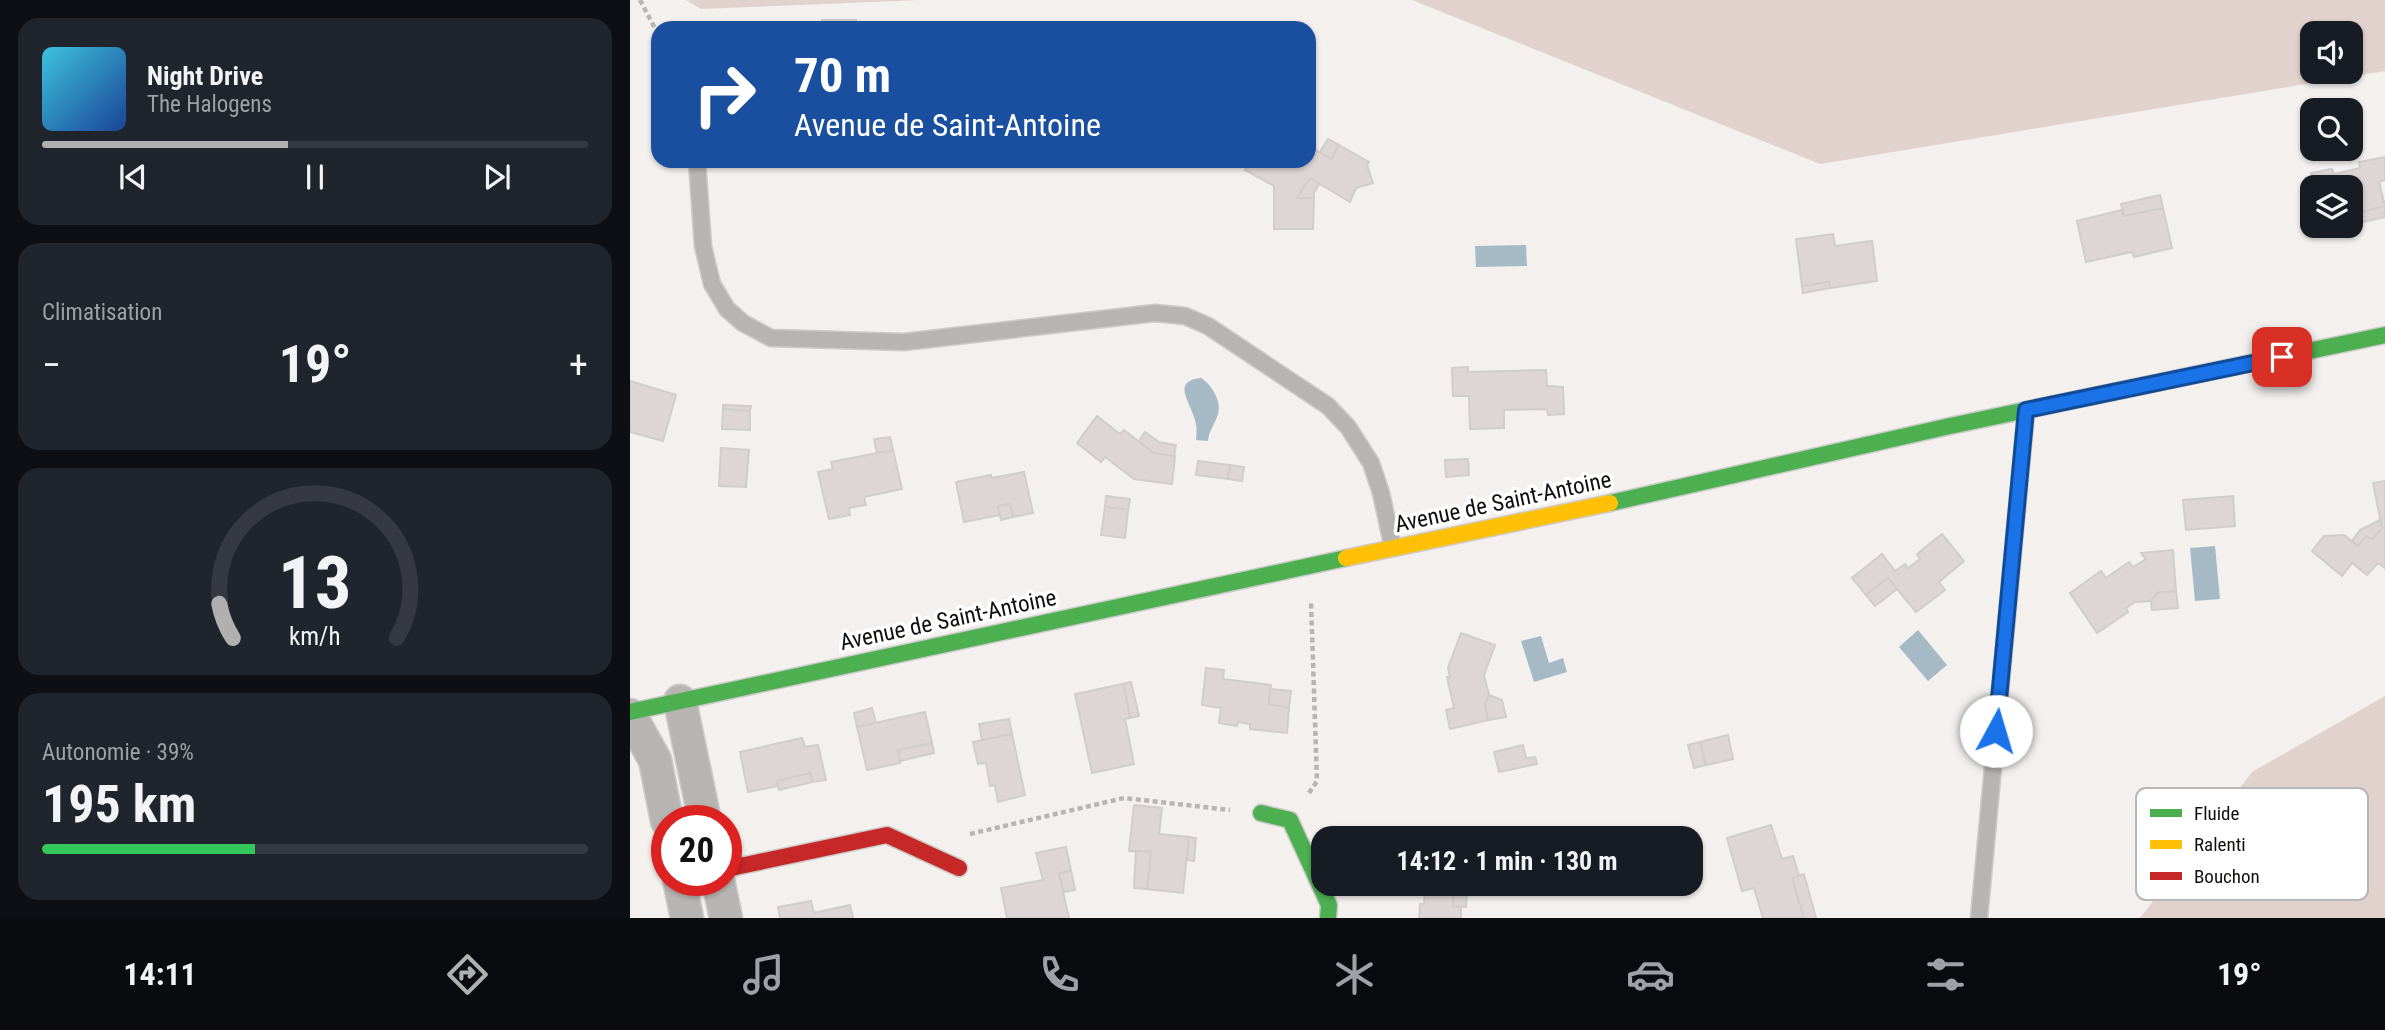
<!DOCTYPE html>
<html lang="fr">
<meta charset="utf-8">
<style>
body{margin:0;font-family:"Roboto Condensed",sans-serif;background:#20242c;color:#f1f3f6;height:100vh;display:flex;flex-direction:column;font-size:26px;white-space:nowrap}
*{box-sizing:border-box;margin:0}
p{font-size:23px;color:#9ea1a6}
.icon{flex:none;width:38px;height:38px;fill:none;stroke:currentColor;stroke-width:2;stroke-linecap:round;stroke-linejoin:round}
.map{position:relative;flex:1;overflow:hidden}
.drawer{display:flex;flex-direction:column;gap:18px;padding:18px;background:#0d0f14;width:630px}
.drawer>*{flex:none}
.hud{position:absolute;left:21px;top:21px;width:665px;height:147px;border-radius:21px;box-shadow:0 2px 5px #0004;background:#1a4fa0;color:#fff;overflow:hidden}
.fabs{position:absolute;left:1670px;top:21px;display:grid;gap:14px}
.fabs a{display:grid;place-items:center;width:63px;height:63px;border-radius:14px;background:#171b24;box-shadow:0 2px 5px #0004;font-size:35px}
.speed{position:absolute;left:21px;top:805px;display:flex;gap:14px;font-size:35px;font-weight:700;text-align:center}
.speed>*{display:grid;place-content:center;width:91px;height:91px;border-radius:50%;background:#171b24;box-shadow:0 2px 5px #0004;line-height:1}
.speed .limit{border:10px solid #d22;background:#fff;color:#111}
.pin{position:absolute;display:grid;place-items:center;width:60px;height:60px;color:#fff;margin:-30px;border-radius:14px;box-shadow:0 4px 10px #0006}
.me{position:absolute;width:77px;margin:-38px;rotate:6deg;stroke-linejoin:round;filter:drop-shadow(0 0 5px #0008)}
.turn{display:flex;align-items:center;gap:24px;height:147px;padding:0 28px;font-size:32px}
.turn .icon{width:91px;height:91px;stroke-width:2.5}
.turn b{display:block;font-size:49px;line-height:60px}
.big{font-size:52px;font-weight:700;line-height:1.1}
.drawer .tile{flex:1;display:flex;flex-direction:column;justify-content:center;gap:10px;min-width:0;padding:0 24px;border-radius:21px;background:#20242c}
.drawer .dial{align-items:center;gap:0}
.dial svg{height:182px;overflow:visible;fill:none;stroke:#363941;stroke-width:7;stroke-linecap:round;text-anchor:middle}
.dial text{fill:#f1f3f6;stroke:none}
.song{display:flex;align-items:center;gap:21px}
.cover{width:84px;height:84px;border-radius:10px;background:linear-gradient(135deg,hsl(190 70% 55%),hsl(220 70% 35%))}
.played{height:7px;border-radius:4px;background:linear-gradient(90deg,#b0b0b1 45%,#363941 45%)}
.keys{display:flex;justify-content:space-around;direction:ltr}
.heat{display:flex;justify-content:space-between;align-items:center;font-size:38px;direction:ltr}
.charge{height:10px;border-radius:5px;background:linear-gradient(90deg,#34c759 39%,#363941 0)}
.trip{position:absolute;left:681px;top:826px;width:392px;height:70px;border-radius:21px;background:#171b24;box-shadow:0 2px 5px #0004;font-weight:700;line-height:70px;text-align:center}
.menu{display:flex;height:112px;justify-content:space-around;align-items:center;background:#090b0e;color:#9ea1a6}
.menu .icon{width:49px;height:49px}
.menu .selected{color:#b0b0b1}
.menu b{font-size:32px;color:#f1f3f6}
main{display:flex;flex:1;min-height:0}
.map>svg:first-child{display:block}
.green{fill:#e2d2cd;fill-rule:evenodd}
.water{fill:#a6bac6}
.building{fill:#ded6d4;stroke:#d0cdcc;stroke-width:2}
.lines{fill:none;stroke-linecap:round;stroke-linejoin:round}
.lane-casing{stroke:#cecccb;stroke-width:19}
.street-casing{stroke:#cecccb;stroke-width:35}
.fast-casing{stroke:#cecccb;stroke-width:19}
.slow-casing{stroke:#cecccb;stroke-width:19}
.jam-casing{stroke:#cecccb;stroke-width:19}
.path{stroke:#b8b4b3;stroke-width:4.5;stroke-dasharray:5 3.5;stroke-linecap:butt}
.lane{stroke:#b8b4b2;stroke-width:16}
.street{stroke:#b8b4b2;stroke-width:32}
.fast{stroke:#4caf50;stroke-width:16}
.slow{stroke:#ffc107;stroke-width:16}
.jam{stroke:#c62828;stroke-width:16}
.route-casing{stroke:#114b97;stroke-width:18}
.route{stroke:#1a73e8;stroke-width:12}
.labels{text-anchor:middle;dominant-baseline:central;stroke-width:7;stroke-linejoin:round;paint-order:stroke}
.street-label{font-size:23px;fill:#110f0e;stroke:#fff}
.key{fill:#fff;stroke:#b8b7b7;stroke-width:2}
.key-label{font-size:19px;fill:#110f0e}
</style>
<main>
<section class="drawer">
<div class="tile">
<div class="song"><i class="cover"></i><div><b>Night Drive</b><p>The Halogens</p></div></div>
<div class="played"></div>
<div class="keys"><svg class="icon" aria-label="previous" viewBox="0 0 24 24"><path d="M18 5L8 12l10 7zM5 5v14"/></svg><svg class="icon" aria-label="pause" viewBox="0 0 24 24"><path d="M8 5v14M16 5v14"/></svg><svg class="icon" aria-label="next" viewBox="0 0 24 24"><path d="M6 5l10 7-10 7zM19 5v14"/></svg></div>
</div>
<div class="tile"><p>Climatisation</p>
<div class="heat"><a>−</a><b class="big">19°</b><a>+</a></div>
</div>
<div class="tile dial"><svg viewBox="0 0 100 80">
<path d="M14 69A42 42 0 1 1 86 69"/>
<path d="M14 69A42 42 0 0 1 8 54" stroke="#b0b0b1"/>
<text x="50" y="56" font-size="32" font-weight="700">13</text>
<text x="50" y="72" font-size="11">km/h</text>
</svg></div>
<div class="tile"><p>Autonomie · 39%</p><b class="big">195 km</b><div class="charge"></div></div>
</section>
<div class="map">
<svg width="1755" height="918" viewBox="0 0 1755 918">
<rect width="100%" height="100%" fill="#f3f0ee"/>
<g class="green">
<path d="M56,0H292L71,9Z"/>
<path d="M782,0H1755V71L1190,164ZM1682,33H1720V72H1682Z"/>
<path d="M1755,696V918H1510L1622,772Z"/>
</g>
<g class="water">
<path d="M896,245L897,266L846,267L845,246Z"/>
<path d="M571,378C581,384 592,401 588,414C585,424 579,430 578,441L566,440C567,431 567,425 564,417C559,400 542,381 571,378Z"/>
<path d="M1585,546L1590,599L1565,601L1560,548Z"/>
<path d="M1288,630L1317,665L1298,681L1269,647Z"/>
<path d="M911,636L919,663L933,658L937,672L904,682L891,641Z"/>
</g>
<g class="building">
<rect x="192" y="20" width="34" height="8"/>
<path d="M698,139L709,145L701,159L690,152Z"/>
<path d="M709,145L739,162L737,165L743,183L726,188L720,202L680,178L667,198H684L683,229H644V186L615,170L620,161H679V146L701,159Z"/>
<path d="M1755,157V180L1749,182L1755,206L1720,215V187H1685L1681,173L1702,169L1704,174L1730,168L1729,162Z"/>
<path d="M680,178L689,184L684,193V198H667Z"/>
<path d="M1530,195L1533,208L1494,216L1491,204Z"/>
<path d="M1755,206V217L1720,225V215Z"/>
<path d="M1533,208L1542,248L1504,257L1502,252L1456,262L1447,221L1492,210L1494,216Z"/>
<path d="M1203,234L1205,246L1242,241L1247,281L1200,288L1199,282L1172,286L1166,239Z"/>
<path d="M1199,282L1200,288L1173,293L1172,286Z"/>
<path d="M838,367V372L916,370L917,386L933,387L934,414L918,415L917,409L874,410V428L840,429L839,396H823L822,368Z"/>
<path d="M0,381L46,395L33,441L0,432Z"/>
<path d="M93,405L121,406L120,411L93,409Z"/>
<path d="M93,409L120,411V430L92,429Z"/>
<path d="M467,416L490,434L494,430L524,453L545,456L542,484L504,479L475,457L471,462L447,443Z"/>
<path d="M515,432L529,442L546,445L544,456L524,453L509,441Z"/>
<path d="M260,437L263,450L247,453L244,439Z"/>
<path d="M91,448L119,450L116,487L89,486Z"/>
<path d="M263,450L272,489L234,497L236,505L219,508L220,515L199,519L188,472L203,469L201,462Z"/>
<path d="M838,459L839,475L816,477L815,460Z"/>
<path d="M568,461L600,465L598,479L566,475Z"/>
<path d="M600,465L614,467L612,481L598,479Z"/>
<path d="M394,472L403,513L383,517L380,504L368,506L370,515L334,522L326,482L361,475L362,478Z"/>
<path d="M1755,481V568L1748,563L1737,575L1722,563L1712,576L1682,551L1694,536L1714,535L1728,546L1736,536L1742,539L1752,528L1743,483Z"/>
<path d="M476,496L500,499L498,510L475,507Z"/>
<path d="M1603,496L1605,526L1556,530L1553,500Z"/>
<path d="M380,504L383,517L371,520L368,506Z"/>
<path d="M475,507L498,510L495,538L471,535Z"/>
<path d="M1750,520L1752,528L1742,539L1736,536L1728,546L1722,541L1730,530Z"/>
<path d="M1312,534L1334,561L1309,582L1315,590L1286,612L1258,578L1236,595L1222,578L1252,554L1265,571L1275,564L1278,568L1290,559L1287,554Z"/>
<path d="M1543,550L1546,591L1527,593L1521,601L1505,602L1496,608L1498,612L1467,633L1440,593L1471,571L1476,578L1499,562L1503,567L1516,559L1511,553Z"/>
<path d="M1258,578L1267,589L1245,606L1236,595Z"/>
<path d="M1546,591L1548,608L1522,610L1521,601L1527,593Z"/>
<path d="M831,633L865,645L854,675L859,695L855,704L858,720L820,729L816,710L824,708L817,677H820L818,668Z"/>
<path d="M576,668L594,670L593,679L641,685L639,704L659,707L657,733L620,729V724L608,722L607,726L589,723L591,708L572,705Z"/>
<path d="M501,682L509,716L500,718L493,684Z"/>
<path d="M493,684L500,718L495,719L504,764L462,773L445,694Z"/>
<path d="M640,689L661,691L659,707L639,704Z"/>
<path d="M859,695L872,700L876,717L858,720L855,704Z"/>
<path d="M242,708L246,723L227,727L224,713Z"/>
<path d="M295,712L302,743L268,750L270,763L237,770L227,727Z"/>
<path d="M379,719L382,734L352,740L349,724Z"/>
<path d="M382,734L395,795L368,802L365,785L360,786L356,763L348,764L343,742Z"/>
<path d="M1098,735L1103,759L1076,765L1070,742Z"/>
<path d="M172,738L175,747L188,745L196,780L182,782L180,773L147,781L148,786L118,792L110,752Z"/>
<path d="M1070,742L1076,765L1064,768L1058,745Z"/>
<path d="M302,743L304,753L270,761L268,750Z"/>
<path d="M893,745L896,758L905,757L907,764L869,772L864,752Z"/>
<path d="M180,773L182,782L149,790L147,781Z"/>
<path d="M504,805L532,808L529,834L559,837L553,893L517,889L521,852L499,851Z"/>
<path d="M1141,825L1152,859L1163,856L1169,876L1162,878L1174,918H1133L1124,888L1112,891L1097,838Z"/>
<path d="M559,837L566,838L564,861L557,860Z"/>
<path d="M436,847L441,870L429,874L439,918H377L371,888L413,880L406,853Z"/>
<path d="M506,851L521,852L517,889L504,888Z"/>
<path d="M441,870L445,890L434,892L429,874Z"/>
<path d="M1174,874L1186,918H1174L1162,878Z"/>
<path d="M761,884H824L823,906L831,907V918H789L790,904H794L795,890L761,886Z"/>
<path d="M824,888L837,889L836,907L823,906Z"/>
<path d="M181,901L184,913L220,905L223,918H150L148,907Z"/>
</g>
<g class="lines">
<g class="lane-casing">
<g id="lane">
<path d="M67,161L73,246L82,284L97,309L113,323L141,338L274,342L525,313L555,316L578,326L698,406L718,427L741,463L751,493L763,548"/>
<path d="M1349,918L1396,412"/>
</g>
</g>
<g class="street-casing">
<g id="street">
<path d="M50,701L75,821"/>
<path d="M0,715L25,760L37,821"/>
<path d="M49,880L57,918"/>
<path d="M88,880L96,918"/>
</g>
</g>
<g class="fast-casing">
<g id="fast">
<path d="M980,503L1320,426L1755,335"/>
<path d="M0,712L716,558"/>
<path d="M631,813L660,820L699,905L698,918"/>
</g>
</g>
<g class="slow-casing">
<path id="slow" d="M716,558L980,503"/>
</g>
<g class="jam-casing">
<path id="jam" d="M96,869L257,835L329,868"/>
</g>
<g class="path">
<path d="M10,0L28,34"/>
<path d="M679,793L687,781L681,602"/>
<path d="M340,834L494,798L600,810"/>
</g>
<use href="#lane" class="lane"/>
<use href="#street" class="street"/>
<use href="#fast" class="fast"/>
<use href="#slow" class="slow"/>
<use href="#jam" class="jam"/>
</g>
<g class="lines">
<g class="route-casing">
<path id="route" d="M1366,731L1396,410L1652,357"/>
</g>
<use href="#route" class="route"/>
</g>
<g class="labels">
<g class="street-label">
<text transform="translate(873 502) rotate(-12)">Avenue de Saint-Antoine</text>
<text transform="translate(318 620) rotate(-12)">Avenue de Saint-Antoine</text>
</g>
</g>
<rect x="1506" y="788" width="232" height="112" rx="10" class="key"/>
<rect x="1520" y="809" width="32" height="8" fill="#4caf50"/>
<rect x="1520" y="840" width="32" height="9" fill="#ffc107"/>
<rect x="1520" y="872" width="32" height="8" fill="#c62828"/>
<g class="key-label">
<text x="1564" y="820">Fluide</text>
<text x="1564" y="851">Ralenti</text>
<text x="1564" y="883">Bouchon</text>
</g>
</svg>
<div class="fabs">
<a><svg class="icon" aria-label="sound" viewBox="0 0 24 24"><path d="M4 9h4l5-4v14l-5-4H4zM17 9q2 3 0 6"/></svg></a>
<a><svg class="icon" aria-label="search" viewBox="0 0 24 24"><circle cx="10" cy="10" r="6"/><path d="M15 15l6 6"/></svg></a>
<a><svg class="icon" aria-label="layers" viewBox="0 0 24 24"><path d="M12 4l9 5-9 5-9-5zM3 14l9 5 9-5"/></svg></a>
</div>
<div class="speed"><div class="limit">20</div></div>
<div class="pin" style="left:1652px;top:357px;background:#d93025"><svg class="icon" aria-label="arrive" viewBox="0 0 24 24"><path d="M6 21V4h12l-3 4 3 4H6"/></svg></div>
<svg class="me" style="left:1366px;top:731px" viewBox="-20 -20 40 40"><circle r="19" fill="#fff"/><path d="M0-13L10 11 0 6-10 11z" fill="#1a73e8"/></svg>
<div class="trip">14:12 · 1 min · 130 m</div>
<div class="hud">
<div class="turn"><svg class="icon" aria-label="right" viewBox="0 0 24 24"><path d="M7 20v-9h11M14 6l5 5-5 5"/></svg><div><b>70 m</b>Avenue de Saint-Antoine</div></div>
</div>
</div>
</main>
<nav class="menu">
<b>14:11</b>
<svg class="icon selected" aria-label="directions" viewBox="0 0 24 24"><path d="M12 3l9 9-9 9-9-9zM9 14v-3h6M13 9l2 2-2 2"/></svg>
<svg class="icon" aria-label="music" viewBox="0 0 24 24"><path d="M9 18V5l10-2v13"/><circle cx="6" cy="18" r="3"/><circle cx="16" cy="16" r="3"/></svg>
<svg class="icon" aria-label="phone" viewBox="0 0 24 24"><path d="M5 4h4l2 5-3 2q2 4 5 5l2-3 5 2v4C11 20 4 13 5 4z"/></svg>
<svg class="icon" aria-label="climate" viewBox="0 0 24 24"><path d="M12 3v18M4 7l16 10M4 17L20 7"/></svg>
<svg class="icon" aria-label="car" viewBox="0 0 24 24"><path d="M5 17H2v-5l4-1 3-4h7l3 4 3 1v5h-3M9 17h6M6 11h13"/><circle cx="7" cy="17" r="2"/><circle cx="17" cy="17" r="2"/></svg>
<svg class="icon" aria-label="filters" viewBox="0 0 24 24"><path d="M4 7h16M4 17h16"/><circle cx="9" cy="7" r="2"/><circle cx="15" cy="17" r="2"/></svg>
<b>19°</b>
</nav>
